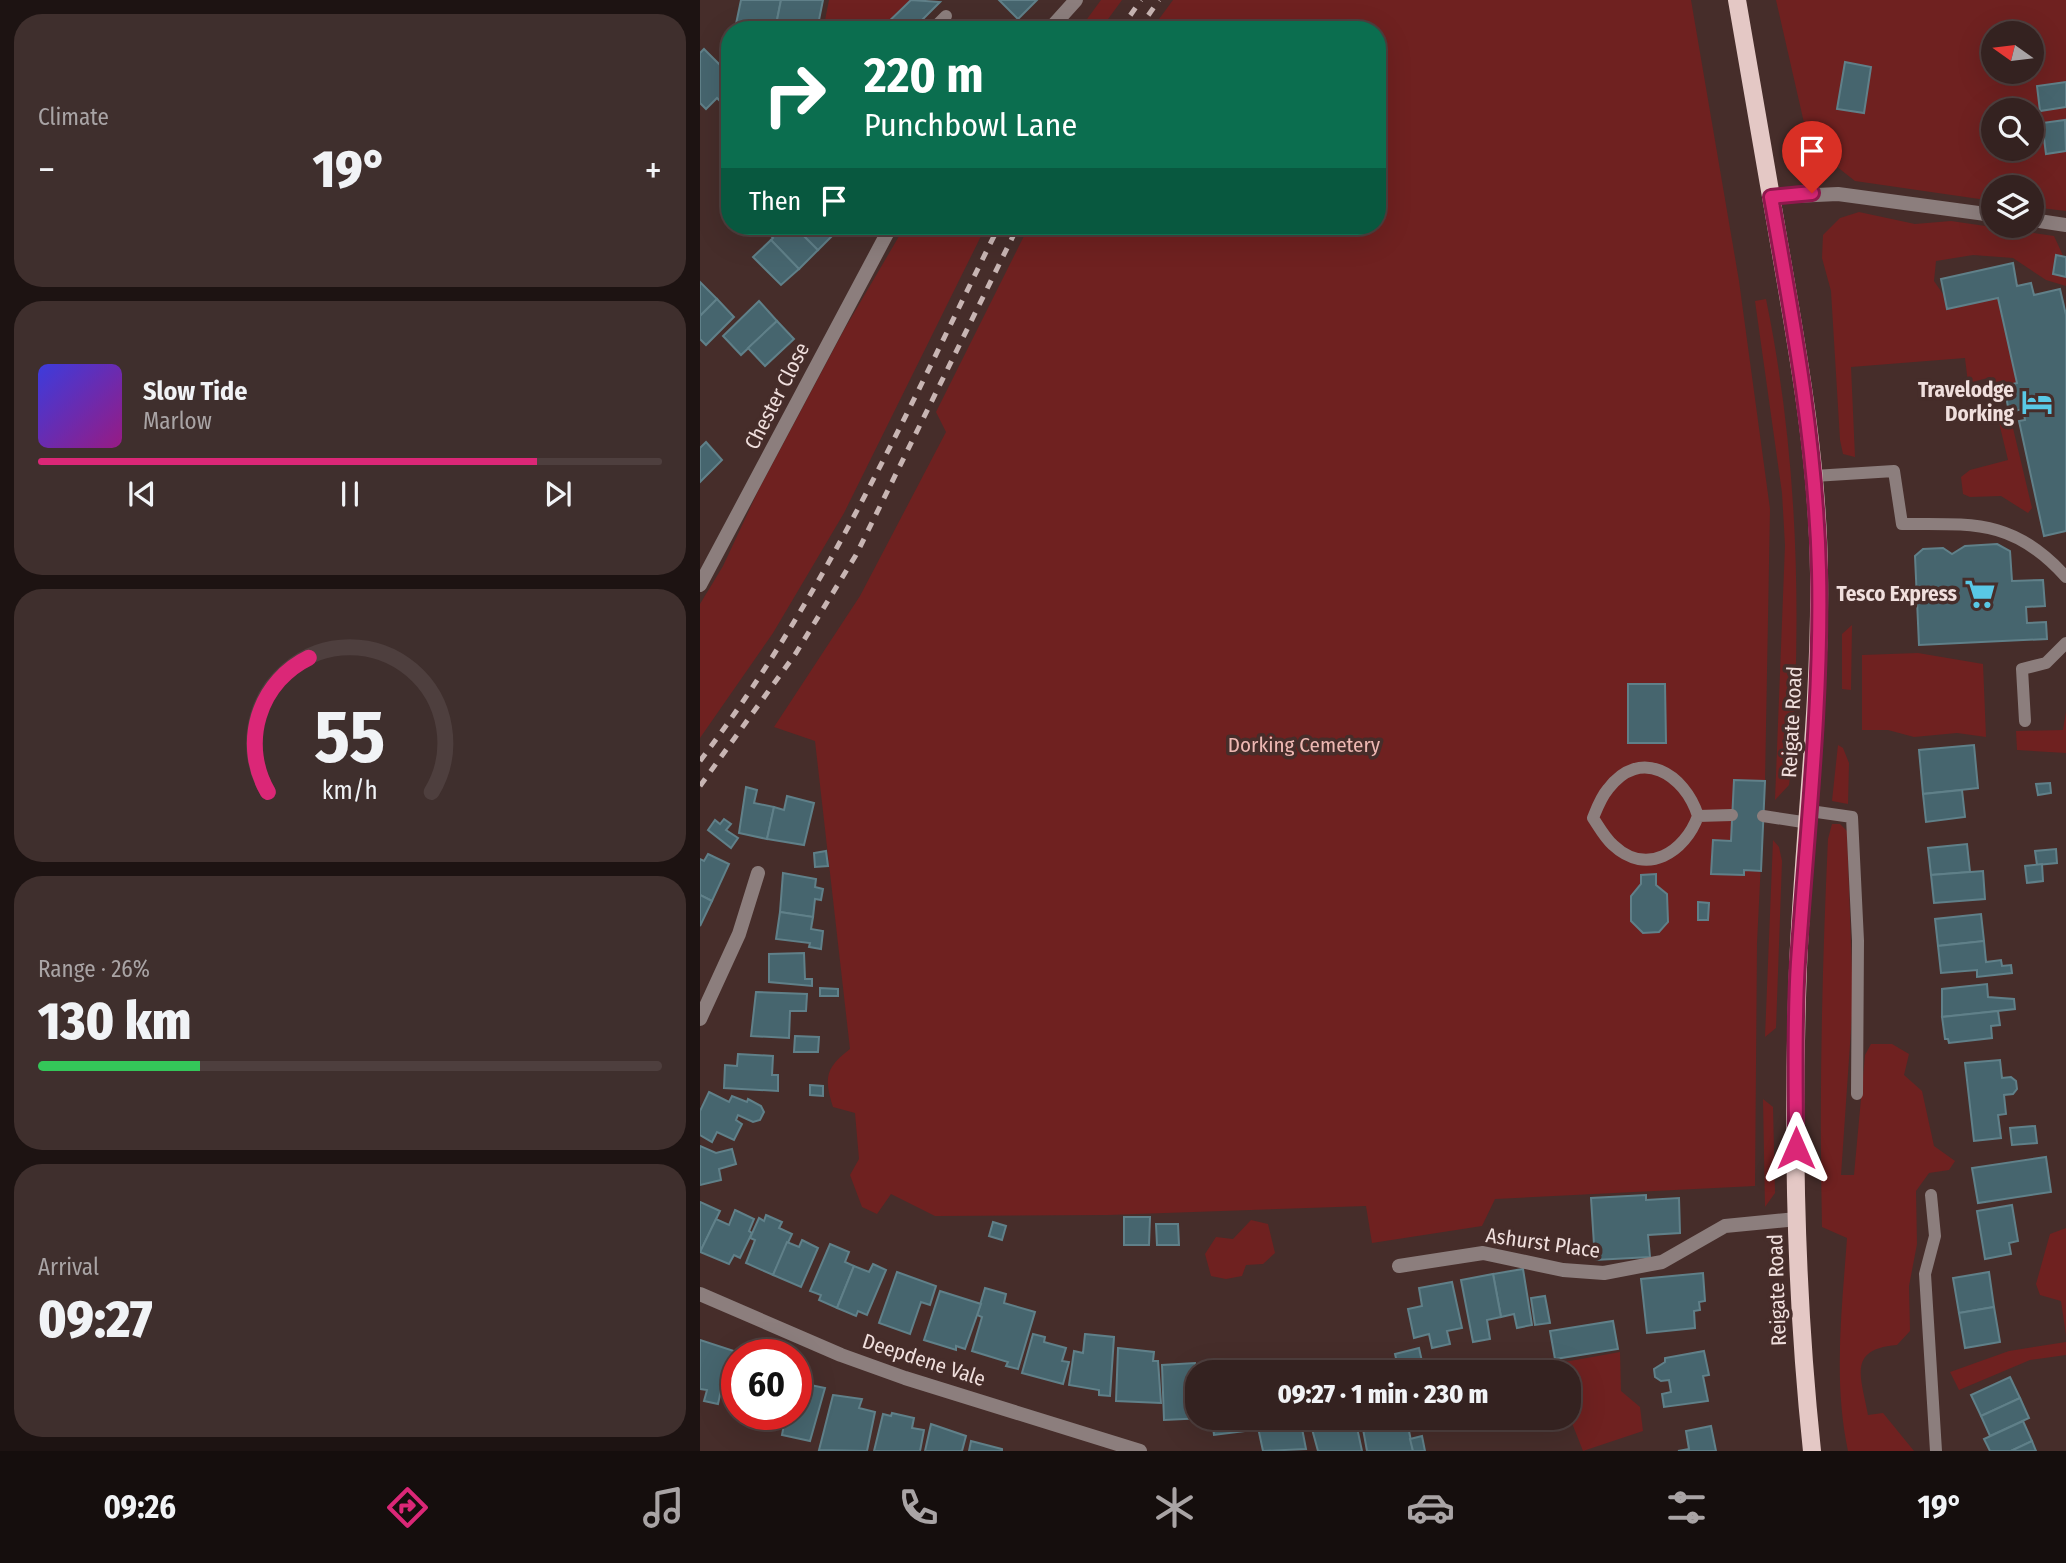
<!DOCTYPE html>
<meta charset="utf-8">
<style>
body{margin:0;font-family:"Fira Sans Condensed",sans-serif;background:#3f2f2d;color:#f1f3f6;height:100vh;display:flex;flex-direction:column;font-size:26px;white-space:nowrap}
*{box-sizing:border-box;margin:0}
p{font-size:23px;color:#a9a4a5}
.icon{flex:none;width:38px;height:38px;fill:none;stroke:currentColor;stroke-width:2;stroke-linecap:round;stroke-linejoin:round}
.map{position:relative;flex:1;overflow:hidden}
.sheet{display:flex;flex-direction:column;gap:14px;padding:14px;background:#1d1312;width:700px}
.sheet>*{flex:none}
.hud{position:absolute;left:21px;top:21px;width:665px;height:214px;border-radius:28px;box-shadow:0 7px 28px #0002,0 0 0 2px #4e3f3e;background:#0b6e4f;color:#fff;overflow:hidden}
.needle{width:46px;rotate:284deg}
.tools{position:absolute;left:1281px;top:21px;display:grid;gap:14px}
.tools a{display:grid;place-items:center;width:63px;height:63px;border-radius:50%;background:#342220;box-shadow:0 7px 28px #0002,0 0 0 2px #4e3f3e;font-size:35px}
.speed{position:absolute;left:21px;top:1339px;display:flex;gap:14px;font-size:35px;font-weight:700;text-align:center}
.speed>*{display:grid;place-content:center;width:91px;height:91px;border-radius:50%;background:#342220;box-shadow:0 7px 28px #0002,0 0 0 2px #4e3f3e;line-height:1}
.speed .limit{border:10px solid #d22;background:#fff;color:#111}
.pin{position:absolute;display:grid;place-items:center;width:60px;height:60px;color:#fff;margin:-72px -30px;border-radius:50% 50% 50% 0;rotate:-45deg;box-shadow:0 0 7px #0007}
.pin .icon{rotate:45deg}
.me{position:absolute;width:77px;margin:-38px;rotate:0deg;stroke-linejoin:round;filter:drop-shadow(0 0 5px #0008)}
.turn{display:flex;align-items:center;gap:24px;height:147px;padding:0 28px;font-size:32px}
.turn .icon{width:91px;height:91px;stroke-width:2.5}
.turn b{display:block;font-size:49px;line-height:60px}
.then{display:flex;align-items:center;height:66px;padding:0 28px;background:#0003;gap:14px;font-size:26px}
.big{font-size:52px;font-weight:800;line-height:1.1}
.sheet .card{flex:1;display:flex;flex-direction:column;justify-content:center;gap:10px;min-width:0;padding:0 24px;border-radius:28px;background:#3f2f2d}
.sheet .dial{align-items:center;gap:0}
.dial svg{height:182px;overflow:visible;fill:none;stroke:#4e3f3e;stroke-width:7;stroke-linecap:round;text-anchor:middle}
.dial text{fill:#f1f3f6;stroke:none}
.song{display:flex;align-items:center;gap:21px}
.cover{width:84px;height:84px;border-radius:10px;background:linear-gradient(135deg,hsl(240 70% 55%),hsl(310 70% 35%))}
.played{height:7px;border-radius:4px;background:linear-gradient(90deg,#db2777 80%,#4e3f3e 80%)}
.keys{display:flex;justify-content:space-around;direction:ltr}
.heat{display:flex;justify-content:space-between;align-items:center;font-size:38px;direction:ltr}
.charge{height:10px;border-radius:5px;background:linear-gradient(90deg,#34c759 26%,#4e3f3e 0)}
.trip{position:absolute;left:485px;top:1360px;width:396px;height:70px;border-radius:28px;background:#342220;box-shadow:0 7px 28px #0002,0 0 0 2px #4e3f3e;font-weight:800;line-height:70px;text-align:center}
.tabs{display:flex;height:112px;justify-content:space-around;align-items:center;background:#150e0d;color:#a9a4a5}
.tabs .icon{width:49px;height:49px}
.tabs .current{color:#db2777}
.tabs b{font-size:32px;color:#f1f3f6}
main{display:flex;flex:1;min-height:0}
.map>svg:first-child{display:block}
.green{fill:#6f2120;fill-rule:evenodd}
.building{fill:#46656e;stroke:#608089;stroke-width:2}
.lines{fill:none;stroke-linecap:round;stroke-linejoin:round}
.service{stroke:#8c7e7d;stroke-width:12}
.minor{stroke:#8c7e7d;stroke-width:14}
.primary{stroke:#e4c8c5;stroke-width:18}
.rail{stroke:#c8b5b3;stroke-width:5;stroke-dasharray:9 9;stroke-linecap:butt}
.route-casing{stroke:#8e194d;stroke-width:18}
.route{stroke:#db2777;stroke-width:12}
.labels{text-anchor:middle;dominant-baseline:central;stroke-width:7;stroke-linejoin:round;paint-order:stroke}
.poi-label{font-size:21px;font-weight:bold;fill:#f0dfdd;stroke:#462d2a;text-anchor:end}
.street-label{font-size:21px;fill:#f0dfdd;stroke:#462d2a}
.park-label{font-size:21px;fill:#eeb8b3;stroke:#462d2a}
</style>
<main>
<section class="sheet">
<div class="card"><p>Climate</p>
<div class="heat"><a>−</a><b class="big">19°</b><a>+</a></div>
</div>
<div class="card">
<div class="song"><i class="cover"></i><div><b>Slow Tide</b><p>Marlow</p></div></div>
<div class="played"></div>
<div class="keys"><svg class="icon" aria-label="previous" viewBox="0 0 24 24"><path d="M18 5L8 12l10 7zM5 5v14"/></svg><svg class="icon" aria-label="pause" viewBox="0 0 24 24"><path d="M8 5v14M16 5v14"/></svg><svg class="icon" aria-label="next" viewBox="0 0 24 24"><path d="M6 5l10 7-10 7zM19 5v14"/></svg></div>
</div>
<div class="card dial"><svg viewBox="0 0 100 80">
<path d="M14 69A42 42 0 1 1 86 69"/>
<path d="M14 69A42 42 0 0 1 32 10" stroke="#db2777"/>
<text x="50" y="56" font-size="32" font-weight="700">55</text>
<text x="50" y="72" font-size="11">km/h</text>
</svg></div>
<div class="card"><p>Range · 26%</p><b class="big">130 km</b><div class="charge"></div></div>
<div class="card"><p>Arrival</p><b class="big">09:27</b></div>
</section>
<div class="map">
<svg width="1366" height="1451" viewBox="0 0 1366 1451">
<rect width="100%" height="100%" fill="#462d2a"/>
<g class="green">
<path d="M129,0H211L180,30H148L125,20Z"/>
<path d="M401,0H422L400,30H379Z"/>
<path d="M473,0H991L1039,281L1070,509L1065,781L1057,943L1055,1186L795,1199L782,1226L672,1243L666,1206L408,1215L235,1216L191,1194L177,1214L162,1207L150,1175L159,1159L155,1113L133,1107C124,1078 125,1068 150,1049L115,741L74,727L160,596L246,432L236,412L329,226H677V30H451Z"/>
<path d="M1076,0H1366V211L1332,207V187H1293V201L1155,181L1136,166L1107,136ZM1293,33H1332V72H1293ZM1293,110H1332V149H1293Z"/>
<path d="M1159,212L1215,224L1251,221L1354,236L1366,262V286L1346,280L1313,258L1273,255L1236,261L1234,281L1245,297L1247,309L1298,298L1317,383L1306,395L1293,397L1288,378L1268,383L1265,358L1151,367L1155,457L1143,454L1140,440L1131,291L1122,258L1123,235L1140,218Z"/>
<path d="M205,226H286L144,513L73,633L0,738V604L23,566L59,489L144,330Z"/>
<path d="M1066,299C1098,454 1102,613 1091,770L1089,785L1075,800L1085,545L1082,493L1055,301Z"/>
<path d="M1303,407L1312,424L1332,508L1328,513L1301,496L1270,497L1263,494L1261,477L1270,470L1308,460L1296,410Z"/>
<path d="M1152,625L1151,690L1142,689V634Z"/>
<path d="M1218,653L1283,664L1286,737L1257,733L1214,737L1188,730H1162V655Z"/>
<path d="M1366,712V753L1317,750L1316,731L1363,730Z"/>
<path d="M1138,745L1143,748L1149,763L1148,804L1132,801Z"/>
<path d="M1132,824H1140L1147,831L1153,1001L1141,1175H1154L1165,1055L1171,1044H1192L1209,1054L1204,1075L1222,1091L1234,1146L1255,1161L1249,1170L1229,1173L1216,1191L1217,1244L1209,1286L1210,1331L1197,1345C1147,1349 1161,1377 1168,1415L1183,1413L1214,1451H1148C1133,1380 1142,1309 1147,1238L1122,1227C1119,1097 1122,968 1128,839Z"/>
<path d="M1073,840L1079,847L1082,861L1076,1028L1065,1037Z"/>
<path d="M1063,1099L1073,1107L1075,1193L1065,1207Z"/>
<path d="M551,1220L568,1224L575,1253L563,1264L546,1265L542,1276L526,1279L511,1276L505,1254L516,1237L533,1239Z"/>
<path d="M1366,1228V1335L1361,1301L1340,1295L1336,1284L1350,1234Z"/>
<path d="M1366,1342V1355L1330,1360L1259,1390L1250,1372L1309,1351Z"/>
<path d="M920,1352L921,1391L940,1407L943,1431L883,1451L868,1413V1372H838L836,1367Z"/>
</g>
<g class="building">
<path d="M41,0H81L75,30L36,24Z"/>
<path d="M81,0H123L117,30H75Z"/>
<path d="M211,0L240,2L212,30H180Z"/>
<path d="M299,0H337L318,19Z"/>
<path d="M4,49L30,75V97L23,104L17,98L6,109L0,103V53Z"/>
<path d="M1145,62L1171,67L1164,113L1137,109Z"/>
<path d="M1366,82V107L1340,111L1337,86Z"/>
<path d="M1365,120L1366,151L1346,154L1342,123Z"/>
<path d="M67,226H94L118,250L99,269L71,240L73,238L64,228Z"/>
<path d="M94,226H130L136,232L118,250Z"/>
<path d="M71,240L99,269L81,285L53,257Z"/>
<path d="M1356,255L1366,257V277L1353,274Z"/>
<path d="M1313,263L1317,286L1331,283L1334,295L1360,289L1366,315V531L1344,536L1319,421L1325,420L1323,409L1309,412L1304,386L1317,383L1298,298L1247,309L1241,279Z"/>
<path d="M0,282L17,299L0,316Z"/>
<path d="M17,299L34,317L6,345L0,339V316Z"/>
<path d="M59,301L77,321L41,355L23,336Z"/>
<path d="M77,321L94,339L65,366L48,348Z"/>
<path d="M6,442L22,460L0,482V448Z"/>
<path d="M1297,544L1310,551L1312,581L1343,580L1345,606L1326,607L1327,623L1346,622L1347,639L1219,645L1215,556L1223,549L1243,548L1252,554L1265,546Z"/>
<path d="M928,684H965L966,743H928Z"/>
<path d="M1274,745L1278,788L1223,794L1219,750Z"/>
<path d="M1034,780L1065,781L1061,871L1044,870V875L1011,874L1013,840L1031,841Z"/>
<path d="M1350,783L1351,793L1338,795L1336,784Z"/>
<path d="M46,787L57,790L54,803L74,807L67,839L39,833Z"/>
<path d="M1262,790L1265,817L1226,822L1223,794Z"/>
<path d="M87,796L114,803L104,845L67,839L74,807L84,810Z"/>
<path d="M24,819L31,824L26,830L38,838L31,848L8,830L15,820L20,824Z"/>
<path d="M1267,844L1270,872L1231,875L1228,848Z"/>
<path d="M1356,849L1357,863L1337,865L1335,851Z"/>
<path d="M126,851L128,866L115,867L114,853Z"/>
<path d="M8,854L29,864L12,901L0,895V859L4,861Z"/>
<path d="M1342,864L1343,881L1327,883L1325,866Z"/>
<path d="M1283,871L1285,899L1234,903L1231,875Z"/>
<path d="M83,873L116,879L115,887L123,889L121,900L115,899L113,917L80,912Z"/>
<path d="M956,874V885L967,894L968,922L959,932L943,933L931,921V896L941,884V875Z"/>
<path d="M0,895L12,901L0,926Z"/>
<path d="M998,902L1009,903L1008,920H998Z"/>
<path d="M80,912L113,917L111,929L123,931L121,949L109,947L110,943L76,939Z"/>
<path d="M1281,914L1284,941L1238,946L1235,919Z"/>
<path d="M1284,941L1286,962L1301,960L1302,966L1311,965L1312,973L1277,977V970L1241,973L1238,946Z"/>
<path d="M104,953L105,979H112V986L69,982V954Z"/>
<path d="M1287,984L1288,997L1314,999L1315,1009L1242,1017V989Z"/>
<path d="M120,988L138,989V996H120Z"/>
<path d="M56,992L107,994L106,1011H90L89,1038L51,1036Z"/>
<path d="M1298,1011L1300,1025L1291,1026L1292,1038L1249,1043L1248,1039H1245L1242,1017Z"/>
<path d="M95,1036L119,1037L118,1052H94Z"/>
<path d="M38,1054L73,1056L72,1075H78V1091L24,1088L25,1065L37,1066Z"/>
<path d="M1300,1060L1302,1078L1311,1077L1316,1081L1317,1089L1313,1094L1304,1095L1306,1114L1298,1115L1301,1138L1274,1141L1265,1063Z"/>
<path d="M110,1085L123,1086V1096L110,1095Z"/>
<path d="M9,1092L29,1102L32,1096L47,1102L48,1099L61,1106L64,1112L60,1120L53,1122L38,1115L36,1120L42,1124L34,1140L17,1132L12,1142L0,1135V1111Z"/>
<path d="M1335,1126L1337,1143L1312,1145L1310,1128Z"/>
<path d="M0,1146L16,1153L32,1149L36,1164L19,1169L21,1180L0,1185Z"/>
<path d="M1346,1157L1351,1192L1278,1203L1272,1168Z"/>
<path d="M946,1195V1200L979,1198L980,1233L948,1235L950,1257L895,1260L891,1198Z"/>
<path d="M0,1202L20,1211L0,1252Z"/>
<path d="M1312,1205L1318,1241L1309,1243L1311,1254L1285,1259L1277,1211Z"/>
<path d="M35,1210L54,1219L49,1231L52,1233L40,1258L34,1255L29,1264L0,1252L16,1219L29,1225Z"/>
<path d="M66,1215L82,1222L79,1228L92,1234L73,1275L46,1263L55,1240L50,1238L59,1218L64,1221Z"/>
<path d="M424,1217H450L449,1245H424Z"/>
<path d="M293,1222L306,1226L302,1240L289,1236Z"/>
<path d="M456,1224H478L479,1245H457Z"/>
<path d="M102,1240L118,1248L101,1287L73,1275L87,1242L99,1247Z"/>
<path d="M130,1244L149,1252L145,1262L154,1266L137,1308L119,1300L121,1295L110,1291Z"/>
<path d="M173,1264L186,1270L167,1315L158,1311L156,1316L137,1308L154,1266L169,1272Z"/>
<path d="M823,1269L832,1325L817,1328L814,1314L801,1317L793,1274Z"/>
<path d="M197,1272L236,1286L230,1305L221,1302L210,1334L179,1323Z"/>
<path d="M1289,1272L1294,1307L1259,1313L1253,1278Z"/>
<path d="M1003,1273L1005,1301L999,1302L1000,1310L994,1311L995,1328L947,1333L941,1279Z"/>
<path d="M793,1274L801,1317L787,1320L790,1339L773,1342L761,1280Z"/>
<path d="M752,1282L762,1328L747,1331L750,1344L732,1348L729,1334L714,1338L708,1309L722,1306L719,1288Z"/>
<path d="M285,1288L306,1294L304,1303L335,1312L318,1369L306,1366L308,1362L272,1351L282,1317L277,1315Z"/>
<path d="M240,1291L281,1304L265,1349L256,1346V1350L224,1340Z"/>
<path d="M845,1296L850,1323L835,1325L831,1298Z"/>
<path d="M1294,1307L1300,1342L1265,1348L1259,1313Z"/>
<path d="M913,1321L918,1349L855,1359L850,1331Z"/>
<path d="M333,1334L345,1337L344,1342L366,1348L362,1361L369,1362L363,1384L322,1373Z"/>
<path d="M385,1334L414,1337L410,1396L399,1395V1390L369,1385L374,1351L383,1353Z"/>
<path d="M0,1340L40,1353L37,1354L34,1378L24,1376L18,1404L4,1401L7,1390L0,1389Z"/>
<path d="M418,1348L454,1352L453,1361H458L461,1403L416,1401Z"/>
<path d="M719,1348L723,1366L699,1371L695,1354Z"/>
<path d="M1004,1351L1009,1375L1003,1376L1008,1401L964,1407L962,1394L971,1392L969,1380L961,1381L955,1377L954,1369L965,1362V1358Z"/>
<path d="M495,1363L497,1418H506L464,1420L462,1365Z"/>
<path d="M1310,1377L1320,1398L1281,1416L1271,1395Z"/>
<path d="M96,1382L125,1388L110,1441L82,1435L86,1414H96Z"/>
<path d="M133,1395L162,1399L159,1408L175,1412L167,1451L119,1450Z"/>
<path d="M1320,1398L1329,1418L1290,1436L1281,1416Z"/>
<path d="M192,1413L214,1418L212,1428L224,1430L220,1451H174L183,1414L191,1416Z"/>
<path d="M512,1418H550V1420L545,1421L546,1431L514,1435Z"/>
<path d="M556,1418H600L606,1449L563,1451Z"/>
<path d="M609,1418H655L662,1451H618Z"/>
<path d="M661,1418H696L697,1423L707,1421L713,1451H667Z"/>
<path d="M1323,1421L1332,1441L1311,1451H1290L1284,1439Z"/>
<path d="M231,1424L266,1436L262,1451H225Z"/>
<path d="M1011,1426L1016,1451H978L989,1449L986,1431Z"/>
<path d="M722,1436L725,1451H713L710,1439Z"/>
<path d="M271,1441L302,1449V1451H269Z"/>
<path d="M1332,1441L1336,1451H1311Z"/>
</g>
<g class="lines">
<g class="service">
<path d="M232,30L246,16"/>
<path d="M1114,476L1194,471L1202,524C1274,524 1314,519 1366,577"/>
<path d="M1325,721L1322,669L1346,663L1366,643"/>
<path d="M1110,811L1152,817L1158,941L1157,1094"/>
<path d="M998,816C985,774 940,746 908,789C901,797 897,808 893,818C899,827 905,838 913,845C947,877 985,852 998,816L1032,815"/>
<path d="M1063,816L1109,823"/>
<path d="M1231,1195L1235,1236L1225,1274L1236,1451"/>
</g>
<g class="minor">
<path d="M349,30L376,0"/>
<path d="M1071,197L1138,194L1293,215"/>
<path d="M1332,220L1366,225"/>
<path d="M0,585L191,226"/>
<path d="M0,1019L39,934L58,873"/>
<path d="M699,1266L783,1253L863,1270L904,1273L962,1262L1025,1226L1097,1219"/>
<path d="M0,1294L141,1355L205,1378L440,1451"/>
</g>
<path class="primary" d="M1037,0C1052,87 1067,173 1082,260C1100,363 1118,468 1119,573C1121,705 1103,836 1098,968C1092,1129 1095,1291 1112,1451"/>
<g class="rail">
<path d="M420,30L441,0"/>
<path d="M438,30L459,0"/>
<path d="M0,761C125,597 208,409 299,226"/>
<path d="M0,786L96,653L156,555L318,226"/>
</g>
</g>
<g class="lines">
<g class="route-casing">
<path id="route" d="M1096,1148C1096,1086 1094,1024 1098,962C1107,832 1122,701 1119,570C1116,444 1093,321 1071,197L1112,193"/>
</g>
<use href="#route" class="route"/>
</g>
<defs>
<g id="hotel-bare" transform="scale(2.415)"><path d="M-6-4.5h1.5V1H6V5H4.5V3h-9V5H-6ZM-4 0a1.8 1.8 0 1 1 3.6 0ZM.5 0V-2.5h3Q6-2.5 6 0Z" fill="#59c8e5" stroke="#462d2a" stroke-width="2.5" paint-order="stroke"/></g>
<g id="supermarket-bare" transform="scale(2.415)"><path d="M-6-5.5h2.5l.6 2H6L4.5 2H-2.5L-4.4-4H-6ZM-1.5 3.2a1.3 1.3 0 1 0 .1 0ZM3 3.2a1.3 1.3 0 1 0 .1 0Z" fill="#59c8e5" stroke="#462d2a" stroke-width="2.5" paint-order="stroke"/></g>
</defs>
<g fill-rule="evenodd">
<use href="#hotel-bare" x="1337" y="402"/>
<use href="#supermarket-bare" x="1280" y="594"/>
</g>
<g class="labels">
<g class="poi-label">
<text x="1314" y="390">Travelodge<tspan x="1314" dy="24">Dorking</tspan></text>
<text x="1257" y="594">Tesco Express</text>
</g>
<g class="street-label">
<text transform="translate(77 396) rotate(-63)">Chester Close</text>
<text transform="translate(1092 722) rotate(-87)">Reigate Road</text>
<text transform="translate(843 1243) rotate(8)">Ashurst Place</text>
<text transform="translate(1077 1290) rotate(-92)">Reigate Road</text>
<text transform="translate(224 1360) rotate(18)">Deepdene Vale</text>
</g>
<g class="park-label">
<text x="604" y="745">Dorking Cemetery</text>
</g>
</g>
</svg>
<div class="tools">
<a><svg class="needle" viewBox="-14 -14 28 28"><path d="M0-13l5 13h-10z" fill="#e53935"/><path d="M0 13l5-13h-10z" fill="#a9a4a5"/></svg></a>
<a><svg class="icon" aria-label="search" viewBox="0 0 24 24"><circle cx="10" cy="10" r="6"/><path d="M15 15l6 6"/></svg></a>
<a><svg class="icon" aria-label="layers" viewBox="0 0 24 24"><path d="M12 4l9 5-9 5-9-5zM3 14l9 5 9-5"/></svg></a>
</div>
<div class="speed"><div class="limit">60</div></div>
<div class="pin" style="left:1112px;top:193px;background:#d93025"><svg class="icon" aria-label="arrive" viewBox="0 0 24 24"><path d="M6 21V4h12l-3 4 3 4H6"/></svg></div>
<svg class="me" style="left:1096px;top:1148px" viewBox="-20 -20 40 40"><path d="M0-17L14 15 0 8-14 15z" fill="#db2777" stroke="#fff" stroke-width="4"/></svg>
<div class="trip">09:27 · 1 min · 230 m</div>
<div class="hud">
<div class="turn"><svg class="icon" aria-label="right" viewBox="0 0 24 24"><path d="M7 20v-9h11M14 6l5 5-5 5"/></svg><div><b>220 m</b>Punchbowl Lane</div></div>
<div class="then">Then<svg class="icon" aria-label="arrive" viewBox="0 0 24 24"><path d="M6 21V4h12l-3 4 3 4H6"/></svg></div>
</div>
</div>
</main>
<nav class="tabs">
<b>09:26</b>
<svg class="icon current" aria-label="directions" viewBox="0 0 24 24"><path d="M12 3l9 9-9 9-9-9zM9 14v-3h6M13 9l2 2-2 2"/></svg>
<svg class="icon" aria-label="music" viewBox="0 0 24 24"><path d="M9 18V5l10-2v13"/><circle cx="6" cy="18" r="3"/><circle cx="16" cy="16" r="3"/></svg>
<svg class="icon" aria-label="phone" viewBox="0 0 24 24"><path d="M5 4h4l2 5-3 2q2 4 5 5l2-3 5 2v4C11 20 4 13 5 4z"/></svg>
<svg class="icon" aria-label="climate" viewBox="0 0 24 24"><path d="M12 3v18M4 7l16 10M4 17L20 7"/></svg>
<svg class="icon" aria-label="car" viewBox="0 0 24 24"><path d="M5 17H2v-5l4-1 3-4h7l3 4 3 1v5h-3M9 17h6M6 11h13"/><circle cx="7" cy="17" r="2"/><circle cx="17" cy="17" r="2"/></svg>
<svg class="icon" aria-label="filters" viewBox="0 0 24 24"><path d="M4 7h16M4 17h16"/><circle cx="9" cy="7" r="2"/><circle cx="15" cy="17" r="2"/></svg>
<b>19°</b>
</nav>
